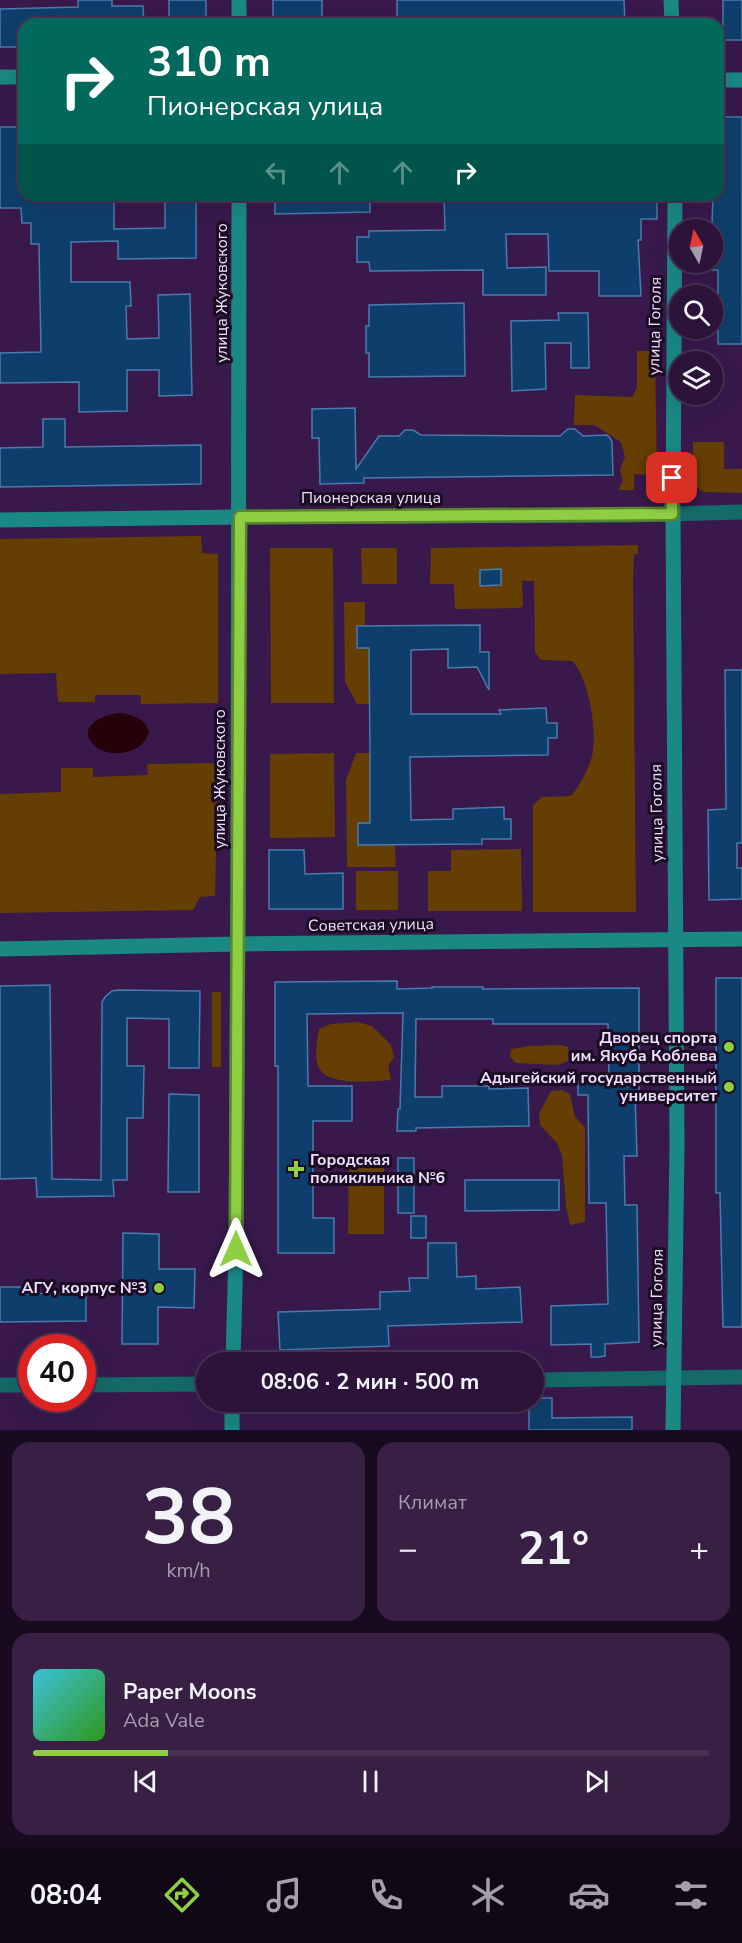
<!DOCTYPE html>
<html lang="ru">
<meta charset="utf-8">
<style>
body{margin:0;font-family:"Nunito Sans",sans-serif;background:#372044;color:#f1f3f6;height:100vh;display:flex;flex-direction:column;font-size:22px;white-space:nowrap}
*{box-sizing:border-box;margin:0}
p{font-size:20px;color:#a69eae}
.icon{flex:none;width:33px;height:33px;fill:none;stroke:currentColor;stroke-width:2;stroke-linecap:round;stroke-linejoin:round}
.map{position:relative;height:1430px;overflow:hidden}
.drawer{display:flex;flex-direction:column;gap:12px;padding:12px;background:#180a1f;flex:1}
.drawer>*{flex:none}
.top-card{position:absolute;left:18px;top:18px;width:706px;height:183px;border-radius:18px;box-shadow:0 6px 24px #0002,0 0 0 2px #473253;background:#00695c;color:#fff;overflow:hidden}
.needle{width:39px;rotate:351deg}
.tools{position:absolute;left:669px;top:219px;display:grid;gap:12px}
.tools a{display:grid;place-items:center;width:54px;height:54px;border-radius:50%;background:#2b1339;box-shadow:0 6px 24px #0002,0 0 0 2px #473253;font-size:30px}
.speed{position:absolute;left:18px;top:1334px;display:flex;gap:12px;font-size:30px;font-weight:700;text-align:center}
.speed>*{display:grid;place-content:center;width:78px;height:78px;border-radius:50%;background:#2b1339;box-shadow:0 6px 24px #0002,0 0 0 2px #473253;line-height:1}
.speed .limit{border:9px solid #d22;background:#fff;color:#111}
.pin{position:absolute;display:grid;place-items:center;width:51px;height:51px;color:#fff;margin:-26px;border-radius:12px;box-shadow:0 3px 9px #0006}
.me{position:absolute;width:66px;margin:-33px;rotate:0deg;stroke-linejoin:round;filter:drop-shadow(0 0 4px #0008)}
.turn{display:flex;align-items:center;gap:21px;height:126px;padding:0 30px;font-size:27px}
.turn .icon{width:78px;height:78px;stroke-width:2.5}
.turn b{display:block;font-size:42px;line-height:51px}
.lanes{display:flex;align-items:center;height:57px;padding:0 30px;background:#0003;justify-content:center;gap:30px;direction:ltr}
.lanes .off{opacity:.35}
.big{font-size:45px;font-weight:700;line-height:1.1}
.drawer .widget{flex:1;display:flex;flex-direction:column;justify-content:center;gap:9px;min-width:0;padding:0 21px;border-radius:18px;background:#372044}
.drawer .dial{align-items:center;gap:0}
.dial b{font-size:78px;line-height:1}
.song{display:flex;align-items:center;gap:18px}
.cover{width:72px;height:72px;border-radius:9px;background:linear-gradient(135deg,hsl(190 70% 55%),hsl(110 70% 35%))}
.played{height:6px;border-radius:3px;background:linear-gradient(90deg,#8ece43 20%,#473253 20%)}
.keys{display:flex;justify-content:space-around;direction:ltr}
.heat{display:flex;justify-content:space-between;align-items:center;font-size:33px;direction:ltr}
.drawer .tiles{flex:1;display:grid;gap:12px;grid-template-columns:1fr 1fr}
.widget:last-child{grid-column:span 2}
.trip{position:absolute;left:196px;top:1352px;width:348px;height:60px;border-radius:30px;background:#2b1339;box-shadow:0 6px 24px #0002,0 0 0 2px #473253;font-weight:700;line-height:60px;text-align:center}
.menu{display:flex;height:96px;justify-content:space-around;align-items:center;background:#110817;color:#a69eae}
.menu .icon{width:42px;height:42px}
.menu .active{color:#8ece43}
.menu b{font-size:27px;color:#f1f3f6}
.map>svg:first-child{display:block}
.green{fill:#643e02}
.water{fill:#250109}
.building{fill:#0e3f6c;stroke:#4b7aab;stroke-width:1.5}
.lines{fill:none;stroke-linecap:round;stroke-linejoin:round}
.street{stroke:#136a66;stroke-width:15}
.secondary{stroke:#1a8984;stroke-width:15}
.route-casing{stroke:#5c862c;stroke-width:15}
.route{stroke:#8ece43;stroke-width:10}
.poi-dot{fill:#8ece43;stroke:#1a0c22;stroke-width:2}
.labels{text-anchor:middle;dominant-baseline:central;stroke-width:6;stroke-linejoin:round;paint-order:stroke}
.street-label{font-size:16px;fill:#efddfd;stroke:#1a0c22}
.poi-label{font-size:16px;font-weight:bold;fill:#efddfd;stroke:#1a0c22;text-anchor:end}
</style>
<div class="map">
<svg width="742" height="1430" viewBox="0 0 742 1430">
<rect width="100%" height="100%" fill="#39194c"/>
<g class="green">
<path d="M637,351H655L657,475L634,474V490H619L620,485L623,482L620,469L625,457L621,442L594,425H574L575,395L632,397L637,388Z"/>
<path d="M693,442H724V469H742V493L704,492L693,485Z"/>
<path d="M201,536L202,553L218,554V703L141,704L140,695H95V702H58L56,673L0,674V539Z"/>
<path d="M638,545V554H634L633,581L636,912H533V805L542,797L571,796C580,786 592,763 593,750C596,726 589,678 572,661L541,660L535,652L534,581H522L523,606L520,608L455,609L454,584H430L431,548Z"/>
<path d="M270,548H333L334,703H271Z"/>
<path d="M361,548H397V584H362Z"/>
<path d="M344,602H365V626H357L369,648V704H357L345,682Z"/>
<path d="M334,753L335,837L270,838V754Z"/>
<path d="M356,753H370V823H358L395,845L396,867H347L346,780Z"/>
<path d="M218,763L215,896L200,897L193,910L0,913V794L61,792V768H93V777L148,775L147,764Z"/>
<path d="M521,849L522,911H428V871H451V850Z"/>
<rect x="356" y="871" width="42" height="39"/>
<rect x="212" y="992" width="9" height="75"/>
<path d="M358,1022L372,1026L391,1045L394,1057L388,1066L391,1080C374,1081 333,1086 321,1071C313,1061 317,1042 319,1029L331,1024Z"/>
<path d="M560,1045L568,1047V1061L557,1065L516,1063L510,1057L511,1049L530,1046Z"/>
<path d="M562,1090L570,1094L575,1117L585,1127V1222L570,1225L566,1206L562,1155L557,1143L540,1125L539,1114L551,1091Z"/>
<path d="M349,1155H384V1234H348Z"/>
</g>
<path class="water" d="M119,713C132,714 144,718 149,731C145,754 109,760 94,745C75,727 104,714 119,713Z"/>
<g class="building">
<path d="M78,0H112V6H143L144,24H24V47H0V9L78,7Z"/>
<rect x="169" y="0" width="37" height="24"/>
<path d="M273,0H322V21H314V24H273Z"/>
<path d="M397,0H624L625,24H397Z"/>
<rect x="723" y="0" width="19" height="40"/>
<path d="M718,117H742V344H718V270H712V224L713,195H718Z"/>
<path d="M0,127H24V195H114V229L165,228V195H196V258L118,259V241L71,242V282H130L131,306H126L127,339L159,338L158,295L190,294L192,395L159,396V370H127V411L79,412V382L0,383V353L41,352L39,244H31V223H22L21,208H0Z"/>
<path d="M275,195H370V212L275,214Z"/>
<path d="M444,195H657V219H641V240H638L641,296H599V271H549L548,234H506L507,268L546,267V295H483V270L370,271L369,262H357V237H369V231L445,230Z"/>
<path d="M464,303L465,376L369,377V353H366V326H369V305Z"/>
<path d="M558,313H588L589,368H571V343H545L546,389L512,391L511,321L559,320Z"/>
<path d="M355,408L356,469L379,436H399L405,430H413L421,435L547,436H560L568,429H575L583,436L607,435L610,438L612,442L613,475L364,478V483L320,484L319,438H312V409Z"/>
<path d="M43,419H65V447L201,445V484L0,487V448L43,447Z"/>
<path d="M501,569V585L480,586V570Z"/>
<path d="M480,625V652H489V690L477,667L448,668V649L411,650V714H501L499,710L546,708L547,723H557V738H548V755L410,757L411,820L453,819V809L504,807V819H511V839H482V844L358,845V823H370V753L369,648H357V626Z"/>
<path d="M725,670H742V843H737V868H742V899L709,900L708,810L726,809Z"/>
<path d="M269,850H304L305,874L343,873V909H269Z"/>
<path d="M716,978H742V1327H723L720,1193H716Z"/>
<path d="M397,981V989L432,988V987H483V989L639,988V1094H635L637,1156H624L625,1205H637L639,1342L605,1344V1356L598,1357H591V1344L551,1345V1306L608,1304L606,1203H589L588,1095H578V1081H609L608,1024H493V1019H416L415,1097H442V1086H489V1089L528,1088L529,1126L416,1128V1131H397L398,1109H400L403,1013L307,1014L308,1086H352V1121H313V1218H334V1253H278V1066H275V982Z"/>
<path d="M50,985L52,1179L101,1180L102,1002L105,997L112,991L118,990L200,991L199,1068H169V1019L127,1018V1066H144L143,1118H127V1180H113L114,1196L37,1197L36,1178L0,1179V986Z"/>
<path d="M169,1094L199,1095V1192H168Z"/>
<rect x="398" y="1158" width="16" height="55"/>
<path d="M465,1180H559V1210L465,1211Z"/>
<rect x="411" y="1216" width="15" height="22"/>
<path d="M123,1233L159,1234V1269H195L194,1308L158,1307V1344H122Z"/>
<path d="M428,1243H456L457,1277L476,1276V1289L520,1287L522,1322L388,1326L389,1346L280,1350L278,1312L380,1309V1292L410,1291L409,1278H428Z"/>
<path d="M62,1286H86V1321L0,1322V1287H21L20,1294L62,1293Z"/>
<path d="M534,1398H552V1418L632,1417V1430H529V1401H534Z"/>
</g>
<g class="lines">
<g class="street">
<path d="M240,517L630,515L742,512"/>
<path d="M534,1380L742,1377"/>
<path d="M0,1385H32"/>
<path d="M82,1385L207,1384"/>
</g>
<g class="secondary">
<path d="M671,0L672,24"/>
<path d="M239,24V0"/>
<path d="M0,77H24"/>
<path d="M718,80H742"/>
<path d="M0,520L240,517"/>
<path d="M0,949L238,944L742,939"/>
<path d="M233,1362L236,1249L238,908L239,195"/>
<path d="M232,1430V1401"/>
<path d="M673,1430L677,1147L673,514L675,195"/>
</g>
</g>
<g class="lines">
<g class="route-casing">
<path id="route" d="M236,1249L240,517L672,514V478"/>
</g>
<use href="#route" class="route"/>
</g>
<g class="poi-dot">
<circle cx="729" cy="1047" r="6"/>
<circle cx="729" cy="1087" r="6"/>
<path d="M293 1160h6v6h6v6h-6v6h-6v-6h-6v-6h6z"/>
<circle cx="159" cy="1288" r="6"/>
</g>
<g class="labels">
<g class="street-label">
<text transform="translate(222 293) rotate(-90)">улица Жуковского</text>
<text transform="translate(655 326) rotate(-89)">улица Гоголя</text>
<text x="371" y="498">Пионерская улица</text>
<text transform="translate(220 779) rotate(-90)">улица Жуковского</text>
<text transform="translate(657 813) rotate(-91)">улица Гоголя</text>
<text transform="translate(371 925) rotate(-1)">Советская улица</text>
<text transform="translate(657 1298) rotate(-89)">улица Гоголя</text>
</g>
<g class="poi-label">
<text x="717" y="1038">Дворец спорта<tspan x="717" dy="18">им. Якуба Коблева</tspan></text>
<text x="717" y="1078">Адыгейский государственный<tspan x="717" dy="18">университет</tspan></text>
<text x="310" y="1160" text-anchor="start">Городская<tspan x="310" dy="18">поликлиника №6</tspan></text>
<text x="147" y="1288">АГУ, корпус №3</text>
</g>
</g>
</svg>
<div class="tools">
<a><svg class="needle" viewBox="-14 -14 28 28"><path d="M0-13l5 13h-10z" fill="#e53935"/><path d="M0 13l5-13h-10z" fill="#a69eae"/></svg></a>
<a><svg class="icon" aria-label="search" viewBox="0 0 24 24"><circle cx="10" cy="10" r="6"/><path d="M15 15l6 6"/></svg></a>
<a><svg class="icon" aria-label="layers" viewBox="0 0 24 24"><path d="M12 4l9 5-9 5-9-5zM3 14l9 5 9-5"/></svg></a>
</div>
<div class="speed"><div class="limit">40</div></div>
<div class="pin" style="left:672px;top:478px;background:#d93025"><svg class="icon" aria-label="arrive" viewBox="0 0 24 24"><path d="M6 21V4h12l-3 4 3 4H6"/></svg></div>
<svg class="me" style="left:236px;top:1249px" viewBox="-20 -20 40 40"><path d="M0-17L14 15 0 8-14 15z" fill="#8ece43" stroke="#fff" stroke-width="4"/></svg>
<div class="trip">08:06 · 2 мин · 500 m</div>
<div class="top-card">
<div class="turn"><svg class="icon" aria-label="right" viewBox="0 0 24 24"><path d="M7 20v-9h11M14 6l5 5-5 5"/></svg><div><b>310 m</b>Пионерская улица</div></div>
<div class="lanes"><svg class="icon off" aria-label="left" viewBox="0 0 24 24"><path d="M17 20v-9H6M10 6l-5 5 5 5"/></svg><svg class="icon off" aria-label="ahead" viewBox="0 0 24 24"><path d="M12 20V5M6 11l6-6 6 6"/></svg><svg class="icon off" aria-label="ahead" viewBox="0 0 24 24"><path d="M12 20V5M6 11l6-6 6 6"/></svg><svg class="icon" aria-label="right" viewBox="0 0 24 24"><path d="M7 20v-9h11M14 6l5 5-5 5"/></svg></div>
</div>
</div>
<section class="drawer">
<div class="tiles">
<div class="widget dial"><b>38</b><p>km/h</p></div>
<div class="widget"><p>Климат</p>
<div class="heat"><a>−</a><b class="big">21°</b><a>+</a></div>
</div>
<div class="widget">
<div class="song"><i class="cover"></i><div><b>Paper Moons</b><p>Ada Vale</p></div></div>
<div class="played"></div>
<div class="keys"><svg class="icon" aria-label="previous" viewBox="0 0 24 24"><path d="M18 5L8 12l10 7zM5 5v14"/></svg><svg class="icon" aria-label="pause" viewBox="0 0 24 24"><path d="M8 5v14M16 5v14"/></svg><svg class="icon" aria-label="next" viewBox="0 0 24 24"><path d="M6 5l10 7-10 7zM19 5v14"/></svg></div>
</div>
</div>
</section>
<nav class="menu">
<b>08:04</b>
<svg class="icon active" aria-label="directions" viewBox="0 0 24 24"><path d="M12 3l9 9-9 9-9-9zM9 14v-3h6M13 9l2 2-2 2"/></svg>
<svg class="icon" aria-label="music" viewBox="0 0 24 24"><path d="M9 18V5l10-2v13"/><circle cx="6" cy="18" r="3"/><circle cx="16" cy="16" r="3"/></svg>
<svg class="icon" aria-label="phone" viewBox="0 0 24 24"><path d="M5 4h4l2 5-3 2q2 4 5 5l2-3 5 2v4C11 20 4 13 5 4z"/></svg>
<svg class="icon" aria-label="climate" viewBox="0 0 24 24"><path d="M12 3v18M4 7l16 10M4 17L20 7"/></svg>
<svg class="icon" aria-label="car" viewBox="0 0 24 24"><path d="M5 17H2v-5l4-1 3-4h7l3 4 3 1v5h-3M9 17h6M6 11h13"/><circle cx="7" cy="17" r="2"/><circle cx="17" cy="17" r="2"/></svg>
<svg class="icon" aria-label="filters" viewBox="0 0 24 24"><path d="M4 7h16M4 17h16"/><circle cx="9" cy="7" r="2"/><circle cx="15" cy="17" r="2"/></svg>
</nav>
